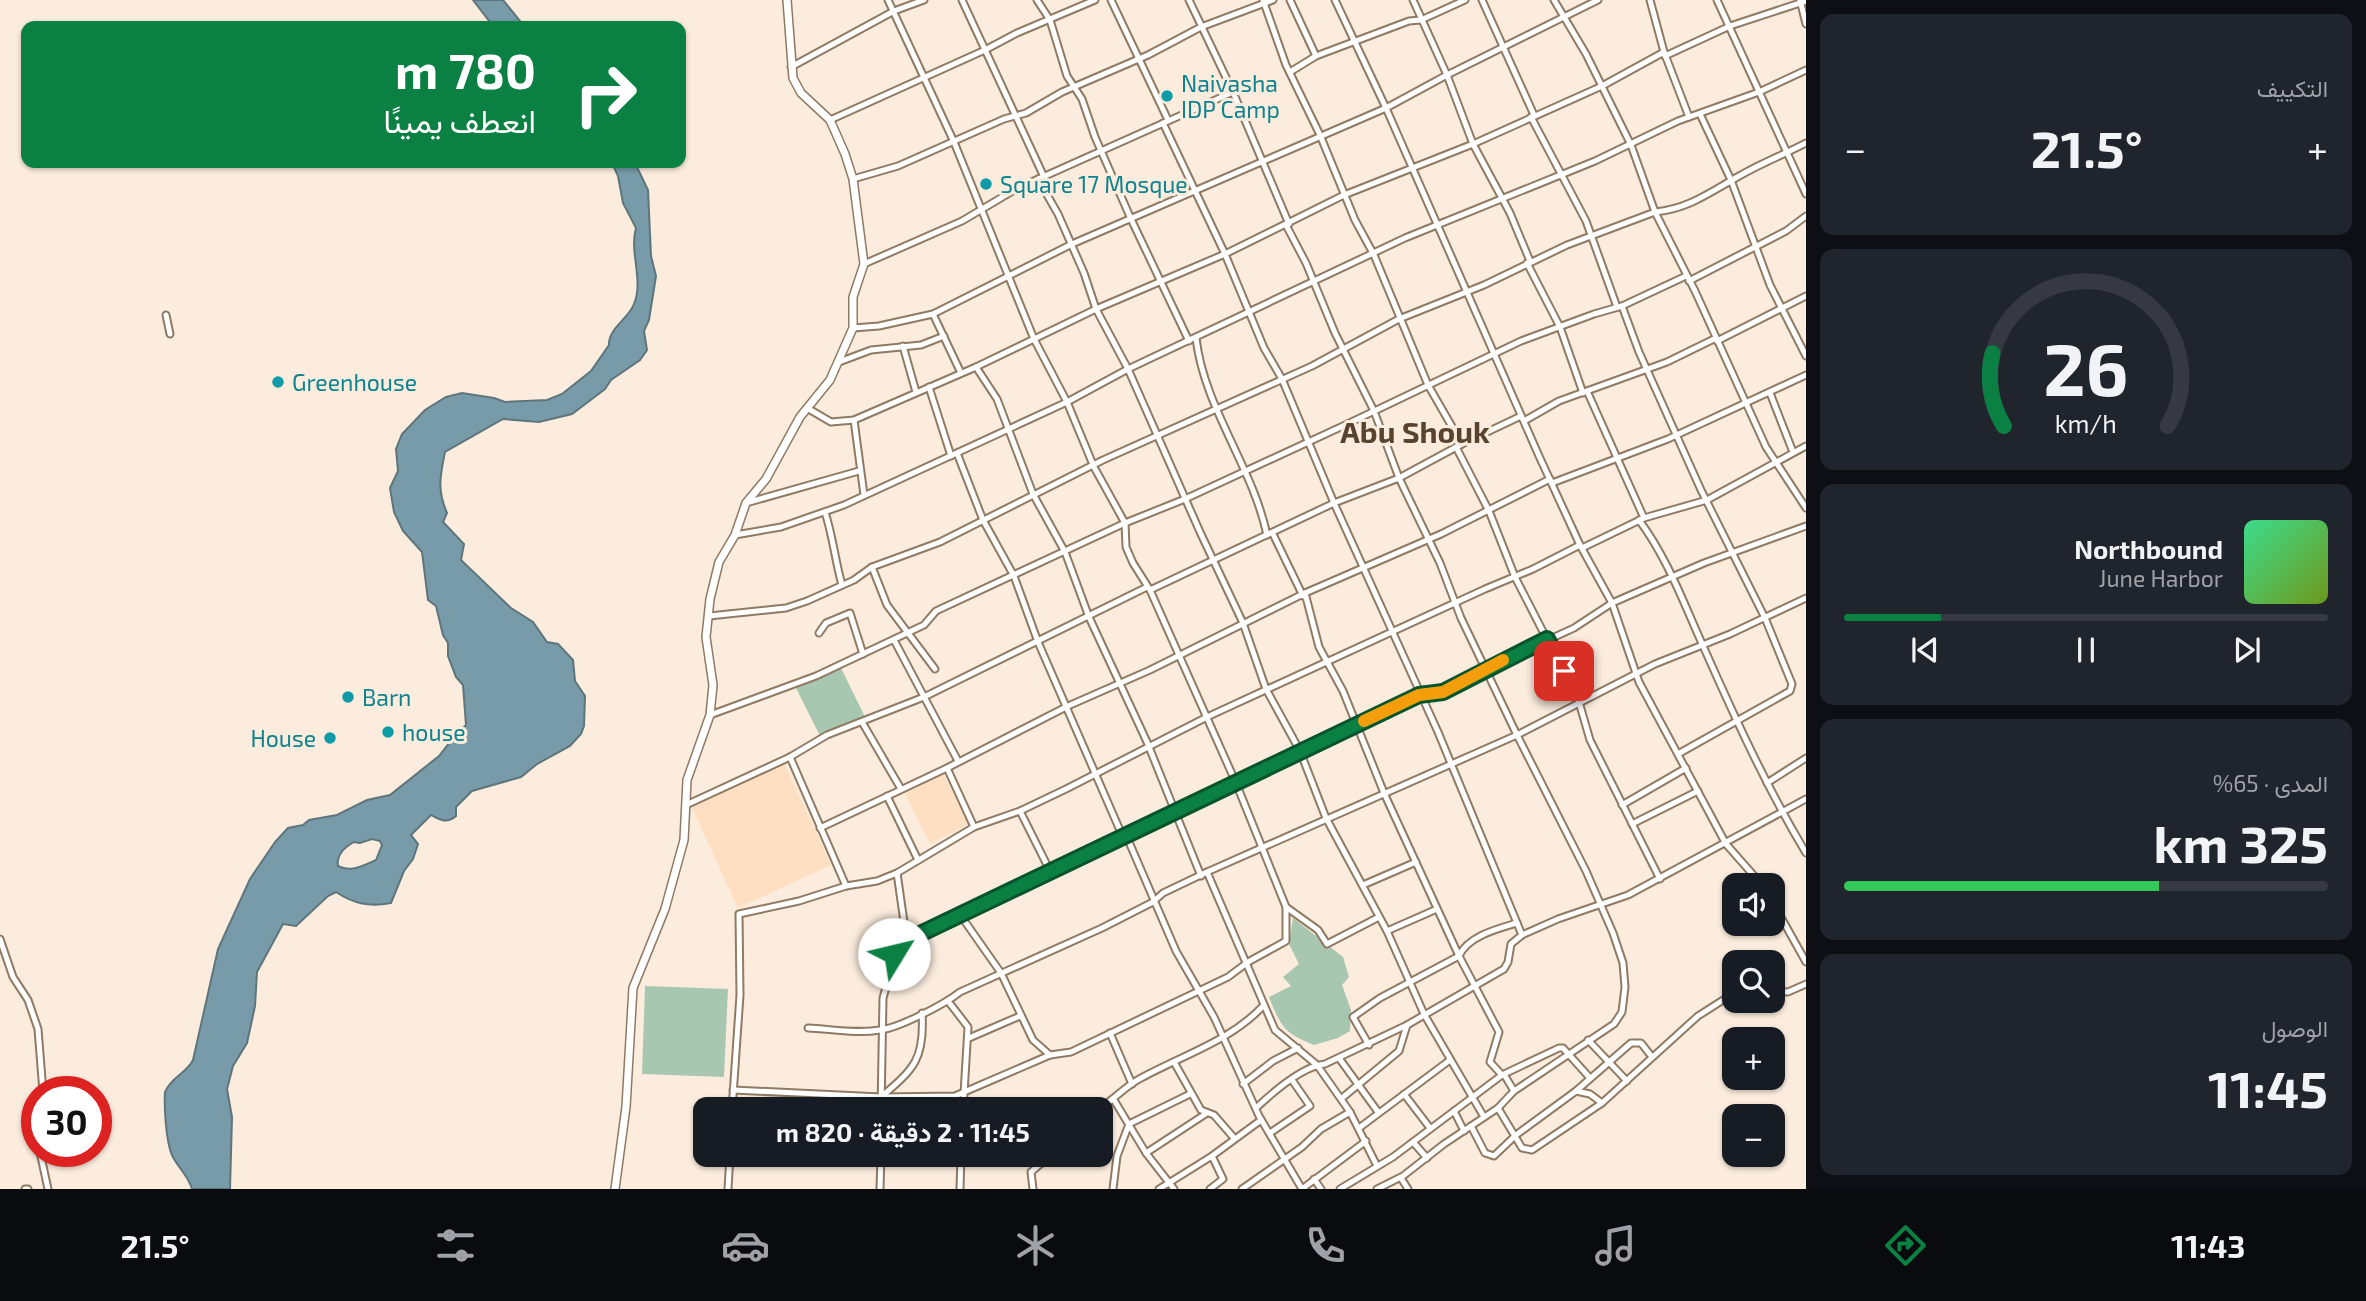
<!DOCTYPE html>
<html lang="ar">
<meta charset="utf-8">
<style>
body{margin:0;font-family:"Exo 2",Vazirmatn,sans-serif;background:#20242c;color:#f1f3f6;direction:rtl;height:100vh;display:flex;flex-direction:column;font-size:26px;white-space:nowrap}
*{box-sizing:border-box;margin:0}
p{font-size:23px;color:#9ea1a6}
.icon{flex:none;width:38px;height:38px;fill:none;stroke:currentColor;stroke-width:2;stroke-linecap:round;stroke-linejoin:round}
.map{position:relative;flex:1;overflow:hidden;direction:ltr}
.drawer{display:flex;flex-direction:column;gap:14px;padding:14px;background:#0d0f14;width:560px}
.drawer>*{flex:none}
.banner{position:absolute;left:21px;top:21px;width:665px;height:147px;border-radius:14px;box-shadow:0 2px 5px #0004;direction:rtl;background:#0b8043;color:#fff;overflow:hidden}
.controls{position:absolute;left:1722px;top:873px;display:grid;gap:14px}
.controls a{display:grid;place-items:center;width:63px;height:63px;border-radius:14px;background:#171b24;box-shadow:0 2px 5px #0004;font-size:35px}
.speed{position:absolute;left:21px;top:1076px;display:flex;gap:14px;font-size:35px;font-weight:700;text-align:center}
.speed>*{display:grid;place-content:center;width:91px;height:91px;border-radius:50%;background:#171b24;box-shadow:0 2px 5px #0004;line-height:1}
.speed .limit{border:10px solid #d22;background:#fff;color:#111}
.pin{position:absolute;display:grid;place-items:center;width:60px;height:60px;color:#fff;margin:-30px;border-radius:14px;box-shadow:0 4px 10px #0006}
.me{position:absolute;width:77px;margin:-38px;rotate:54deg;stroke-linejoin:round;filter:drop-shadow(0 0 5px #0008)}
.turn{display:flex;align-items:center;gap:24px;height:147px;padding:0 35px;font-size:32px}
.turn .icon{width:91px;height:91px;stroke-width:2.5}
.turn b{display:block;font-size:49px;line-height:60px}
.big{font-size:52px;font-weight:700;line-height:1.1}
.drawer .tile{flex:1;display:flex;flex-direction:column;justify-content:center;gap:10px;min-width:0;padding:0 24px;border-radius:14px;background:#20242c}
.drawer .dial{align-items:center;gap:0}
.dial svg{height:182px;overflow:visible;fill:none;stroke:#363941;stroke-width:7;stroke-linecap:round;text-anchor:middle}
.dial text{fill:#f1f3f6;stroke:none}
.song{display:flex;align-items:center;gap:21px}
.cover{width:84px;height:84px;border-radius:10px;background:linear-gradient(135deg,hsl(150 70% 55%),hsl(80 70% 35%))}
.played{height:7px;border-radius:4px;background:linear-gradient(90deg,#0b8043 20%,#363941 20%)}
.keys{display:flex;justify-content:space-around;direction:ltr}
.heat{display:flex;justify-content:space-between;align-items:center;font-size:38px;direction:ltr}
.charge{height:10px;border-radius:5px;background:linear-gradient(90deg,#34c759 65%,#363941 0)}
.trip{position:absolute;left:693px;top:1097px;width:420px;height:70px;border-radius:14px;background:#171b24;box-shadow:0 2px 5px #0004;font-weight:700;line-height:70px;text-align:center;direction:rtl}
.tab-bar{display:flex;height:112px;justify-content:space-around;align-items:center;background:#090b0e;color:#9ea1a6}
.tab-bar .icon{width:49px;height:49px}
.tab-bar .current{color:#0b8043}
.tab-bar b{font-size:32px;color:#f1f3f6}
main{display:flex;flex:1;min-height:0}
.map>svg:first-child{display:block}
.built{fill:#ffdfc1}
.green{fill:#a8c7b1}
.water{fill:#779ba9;stroke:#5e757c;stroke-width:2;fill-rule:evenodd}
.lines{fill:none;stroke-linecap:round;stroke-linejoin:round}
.minor-casing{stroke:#907a63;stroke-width:9}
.tertiary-casing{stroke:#907a63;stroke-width:10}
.minor{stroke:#fff;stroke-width:5}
.tertiary{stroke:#fff;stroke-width:7}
.route-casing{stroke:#07532c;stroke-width:18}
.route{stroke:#0b8043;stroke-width:12}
.slow{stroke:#f59e0b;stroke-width:12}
.culture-dot{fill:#0f9aa8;stroke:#fbecdd;stroke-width:2.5}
.labels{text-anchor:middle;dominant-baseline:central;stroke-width:6;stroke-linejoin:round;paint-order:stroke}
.culture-label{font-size:23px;fill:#0d838f;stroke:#fbecdd;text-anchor:start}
.district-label{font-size:30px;font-weight:bold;fill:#58432e;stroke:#fbecdd}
</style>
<main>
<section class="drawer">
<div class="tile"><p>التكييف</p>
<div class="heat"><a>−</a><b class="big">21.5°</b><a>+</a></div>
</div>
<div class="tile dial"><svg viewBox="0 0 100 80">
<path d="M14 69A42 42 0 1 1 86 69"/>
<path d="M14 69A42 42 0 0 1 9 37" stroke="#0b8043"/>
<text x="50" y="56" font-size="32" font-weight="700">26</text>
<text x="50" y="72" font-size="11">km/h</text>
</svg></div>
<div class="tile">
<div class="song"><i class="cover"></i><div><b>Northbound</b><p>June Harbor</p></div></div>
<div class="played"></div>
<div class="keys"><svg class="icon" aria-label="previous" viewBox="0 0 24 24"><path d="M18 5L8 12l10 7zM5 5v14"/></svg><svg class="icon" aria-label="pause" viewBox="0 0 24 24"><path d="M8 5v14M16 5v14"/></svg><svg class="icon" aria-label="next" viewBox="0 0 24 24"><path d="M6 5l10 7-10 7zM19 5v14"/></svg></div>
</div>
<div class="tile"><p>المدى · 65%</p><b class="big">325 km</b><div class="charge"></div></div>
<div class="tile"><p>الوصول</p><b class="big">11:45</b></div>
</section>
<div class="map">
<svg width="1806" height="1189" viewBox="0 0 1806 1189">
<rect width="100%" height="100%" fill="#fbecdd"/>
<g class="built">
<path d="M784,763L831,865L738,908L691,806Z"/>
<path d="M943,774L969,824L930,844L905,794Z"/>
</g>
<g class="green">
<path d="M841,668L865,717L820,736L796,688Z"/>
<path d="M1293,918L1343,957L1349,977L1342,985L1351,1010L1350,1031L1338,1038L1314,1045C1284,1033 1281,1027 1269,997L1291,986L1283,977L1299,964L1289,944Z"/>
<path d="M645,986L728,989L724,1077L642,1074Z"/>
</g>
<g class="water">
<path d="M473,0H503L524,26H493Z"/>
<path d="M612,163H635L648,190L651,256L656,276L649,320L644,331L647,350L640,360L611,380L605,389L572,414L539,422L503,419L445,452C440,476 437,490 447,513L443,522L464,544L461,560L511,608L533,622L547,642L558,644L573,660L575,681L585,696L584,726L581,734L570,746L537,764L521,777L472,791L456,807V816C447,824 440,820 431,815L411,835L418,844L413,859L404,871L391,903C369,907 354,904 336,892L328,896L296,926L283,924L257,972L255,1006L247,1043L233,1066L227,1089L232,1117L230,1189H192C188,1175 178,1168 172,1155C166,1142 164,1106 165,1092C171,1077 187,1073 193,1060L218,949L250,879L275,842L288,828L303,825L309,820L337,815L367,800L390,795L439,756L457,733L466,725L463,685L456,677L448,656V643L443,635L436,606L428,600L422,552L403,531L394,512L390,488L398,471L396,449L402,434L425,410L446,397L462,393L494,398L505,402L547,400L562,394L591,371L609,345C608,329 629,318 634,304C644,280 629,252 636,228L623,203L618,176ZM372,839L380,841L382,845L376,860C364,865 351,873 338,866C336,854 345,847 354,842L360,843Z"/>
</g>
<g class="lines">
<g class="minor-casing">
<g id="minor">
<path d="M962,0L1044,177"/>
<path d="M1037,0L1050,20L1067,76L1082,99L1095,137L1131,219L1189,341"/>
<path d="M1111,0L1168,120"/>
<path d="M1189,0L1233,92L1289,224"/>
<path d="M1263,0L1286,65L1320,135L1355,220L1374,255L1428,385L1462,444"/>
<path d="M1290,0L1316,56"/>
<path d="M1335,0L1386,108L1539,456L1580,545L1612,603L1639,682L1726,844L1763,886"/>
<path d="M1413,0L1447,75L1473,144L1510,213L1530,261"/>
<path d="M1482,0L1534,115"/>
<path d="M1554,0L1586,54L1631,145L1655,212L1695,291L1766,447L1806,508"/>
<path d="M1650,0L1664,52L1689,117"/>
<path d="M1717,0L1806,194"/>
<path d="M1800,0L1806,24"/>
<path d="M1665,56L1730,26L1806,1"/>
<path d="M791,67L894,11L924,0"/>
<path d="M1290,72L1316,56L1409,21L1421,20L1465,0"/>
<path d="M1700,114L1731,180L1770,285L1806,356"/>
<path d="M1531,117L1586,221L1617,307"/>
<path d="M830,120L985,50L1017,33L1095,0"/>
<path d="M1163,123L1225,254L1264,348L1282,379L1334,503L1438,732L1522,935"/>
<path d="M853,179L898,166L1004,119L1026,113L1062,92L1148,55L1201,27L1273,0"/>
<path d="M1038,179L1058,214L1084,273L1096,309L1128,369L1200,532L1243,623L1266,689L1300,751L1326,818L1387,931L1424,1014L1484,1117"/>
<path d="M1286,225L1306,263L1335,333L1374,411L1399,478L1440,563L1461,618L1517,735L1586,871L1613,933L1623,963L1625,987L1622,1012L1614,1024L1514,1091L1498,1108L1444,1144L1403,1176L1377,1189"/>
<path d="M1527,263L1560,327L1583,393"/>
<path d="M864,264L962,221L1016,189L1233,92"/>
<path d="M1689,281L1786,231L1806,216"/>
<path d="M1622,306L1639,352L1701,490L1765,618L1792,684L1790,691L1678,754"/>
<path d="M933,314L961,373"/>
<path d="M166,315L170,334"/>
<path d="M853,328L879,326L933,314L1072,244L1386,108L1447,75L1598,0"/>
<path d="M1196,338C1204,408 1252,465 1267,535"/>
<path d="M1717,341L1806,296"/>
<path d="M903,346L916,392"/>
<path d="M839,362L871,350L921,345L944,336"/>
<path d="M976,367L997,399L1033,494L1065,552L1089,617L1147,742L1201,876"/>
<path d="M929,387L951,456"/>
<path d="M1587,391L1644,518"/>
<path d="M1770,393L1793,452"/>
<path d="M807,408L831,422L854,420L976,367L1096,309L1225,254L1344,195L1473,144L1602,86L1664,52"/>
<path d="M854,420L864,495"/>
<path d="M1524,421L1559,401L1667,362L1716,338"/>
<path d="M1456,447L1489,511L1515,577L1579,702L1590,740L1660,879"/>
<path d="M957,453L983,520L1014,576L1038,642L1122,835"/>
<path d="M1552,483L1668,439L1806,375"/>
<path d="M746,503L859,471"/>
<path d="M825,512C833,537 835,560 842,585"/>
<path d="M1639,520C1668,559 1684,604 1704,648C1735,718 1767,788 1806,853"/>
<path d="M1273,534L1303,596"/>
<path d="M735,535L781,527L844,505L1067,402L1128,369L1405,238L1595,161L1678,121L1759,92L1806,70"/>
<path d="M1582,548L1644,518L1707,500L1806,446"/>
<path d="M872,567L887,605L935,669"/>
<path d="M1150,590L1334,503L1399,478L1462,444L1521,416"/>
<path d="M1305,593L1319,647L1343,691L1384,793L1459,956L1499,1032L1490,1062L1502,1075"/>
<path d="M709,616L786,608L807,601L854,580L872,567L940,542L1103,460L1312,366L1399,319L1484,285L1567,245L1655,212C1689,209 1712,191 1741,175C1762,163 1785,154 1806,143"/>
<path d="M819,633L826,623L850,613L863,654"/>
<path d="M894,640L958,761"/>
<path d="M710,715L816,676L924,625L936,611L1125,523L1185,499L1343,426L1521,341L1594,314L1622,306L1686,276"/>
<path d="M862,722L901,789"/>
<path d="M790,757L846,886"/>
<path d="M947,768L974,827"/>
<path d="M1767,783L1806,758"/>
<path d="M887,796L918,860"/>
<path d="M686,805L790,757L827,735L924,697L1147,587"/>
<path d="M1622,805L1686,768"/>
<path d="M1020,811L1050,871"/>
<path d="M1632,824L1698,791"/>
<path d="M820,828L947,768L1068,706L1150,670L1305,593L1441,534L1550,479"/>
<path d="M1126,835L1176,951L1214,1017L1259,1116L1302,1189"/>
<path d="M1207,872L1275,1030L1317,1065L1350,1112L1377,1166"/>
<path d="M1363,885L1416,862"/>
<path d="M1773,903L1806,962"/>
<path d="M1286,907L1318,930L1327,944L1379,917"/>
<path d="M961,916L1001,973L1033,1040L1050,1055"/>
<path d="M1387,931L1437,909"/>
<path d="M0,939L13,977L28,1000L38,1029L43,1092"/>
<path d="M897,945L1357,724L1419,695L1443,692L1487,668L1574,628L1612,603L1704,563L1806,526"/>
<path d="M1773,991L1788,992L1806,984"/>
<path d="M948,1001L968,1027L963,1110"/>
<path d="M808,1028C831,1029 857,1034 880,1030C899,1028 945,1004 960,992L1102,928L1153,902L1163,893L1207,872L1517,735L1655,664L1730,634L1806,598"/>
<path d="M1110,1033L1132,1084"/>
<path d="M969,1038L1020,1016"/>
<path d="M1588,1040L1627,1081"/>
<path d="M1369,1045L1353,1017L1380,998L1459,956C1468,936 1497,929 1517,923"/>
<path d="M1339,1058L1378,1112"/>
<path d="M1174,1062L1201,1110L1214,1115L1234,1138"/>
<path d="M1505,1076L1514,1091"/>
<path d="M1243,1084L1273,1061L1298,1048"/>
<path d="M733,1090L881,1097L955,1096L1050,1055L1071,1052L1228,977L1248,962L1286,941V907L1236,783L1150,590L1133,563L1126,547L1125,523L1094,467L1067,402L1034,339L954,142L888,0"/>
<path d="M1576,1091L1590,1094L1602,1103"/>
<path d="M1404,1094L1430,1128"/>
<path d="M881,1097C914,1069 925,1059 922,1013"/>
<path d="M1342,1098L1399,1051L1407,1025"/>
<path d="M1114,1100L1146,1153L1174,1189"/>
<path d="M1256,1108C1272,1093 1303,1066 1325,1064L1407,1025L1504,969L1508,962L1511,944L1522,935L1558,919L1628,895L1806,799"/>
<path d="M1498,1108L1522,1148L1532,1150L1602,1103L1698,1016L1734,993"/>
<path d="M732,1110L740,995L739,914L799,901L846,886L877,881L897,873L974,827L1020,811L1066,789L1207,717L1485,589L1533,569L1580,545"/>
<path d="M881,1110L883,998L904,922L897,873"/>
<path d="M1097,1110C1113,1101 1125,1086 1141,1078C1183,1055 1231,1041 1264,1005"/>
<path d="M1454,1111L1464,1131"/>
<path d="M1471,1126L1485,1153L1494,1156L1516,1135L1576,1091L1631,1043H1641L1652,1057"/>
<path d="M1359,1128L1450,1060"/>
<path d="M1270,1133L1310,1106L1292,1080"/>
<path d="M1413,1142L1427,1158"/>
<path d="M40,1152L48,1189"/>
<path d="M1146,1153L1207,1113"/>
<path d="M1401,1178L1408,1189"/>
<path d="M1314,1179L1321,1189"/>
<path d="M25,1189H28"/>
<path d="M728,1189L730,1155"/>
<path d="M880,1189L881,1155"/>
<path d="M960,1189L961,1155"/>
<path d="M1033,1189L1031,1172L1051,1155"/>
<path d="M1113,1189L1117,1156L1129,1124L1190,1094"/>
<path d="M1159,1189L1212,1156L1261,1120"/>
<path d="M1210,1189L1223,1179L1212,1156"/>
<path d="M1242,1189L1302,1147L1321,1129L1350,1112"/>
<path d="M1302,1189L1366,1141"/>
<path d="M1340,1189L1393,1157L1502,1075L1559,1048H1563L1590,1078"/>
</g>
</g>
<g class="tertiary-casing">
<path id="tertiary" d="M615,1189L626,1107L633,988L665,909L684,840L687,780L710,715L713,685L706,637L710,599L719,562L735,535L746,503L766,479L800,417L830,380L853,328V297L864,264L853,179L845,154L830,120L801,93L793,78L787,0"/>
</g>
<use href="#minor" class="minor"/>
<use href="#tertiary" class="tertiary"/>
</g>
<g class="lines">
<g class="route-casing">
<path id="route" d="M894,954L897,945L1419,695L1443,692L1547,639L1564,671"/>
</g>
<use href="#route" class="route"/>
<path class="slow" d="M1364,721L1419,695L1443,692L1503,660"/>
</g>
<g class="culture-dot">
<circle cx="1167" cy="96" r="7"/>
<circle cx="986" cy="184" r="7"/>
<circle cx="278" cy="382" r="7"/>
<circle cx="348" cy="697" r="7"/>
<circle cx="388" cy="732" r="7"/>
<circle cx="330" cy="738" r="7"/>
</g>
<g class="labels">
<g class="culture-label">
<text x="1181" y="83">Naivasha<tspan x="1181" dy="26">IDP Camp</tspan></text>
<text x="1000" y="184">Square 17 Mosque</text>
<text x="292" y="382">Greenhouse</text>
<text x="362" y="697">Barn</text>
<text x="402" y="732">house</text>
<text x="316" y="738" text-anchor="end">House</text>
</g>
<g class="district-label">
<text x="1415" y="431">Abu Shouk</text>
</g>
</g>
</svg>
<div class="controls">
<a><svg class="icon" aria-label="sound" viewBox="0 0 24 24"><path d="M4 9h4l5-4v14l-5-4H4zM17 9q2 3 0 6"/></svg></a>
<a><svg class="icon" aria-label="search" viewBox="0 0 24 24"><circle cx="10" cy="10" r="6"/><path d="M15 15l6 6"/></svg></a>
<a>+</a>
<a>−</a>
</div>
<div class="speed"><div class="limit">30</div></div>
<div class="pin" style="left:1564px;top:671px;background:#d93025"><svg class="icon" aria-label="arrive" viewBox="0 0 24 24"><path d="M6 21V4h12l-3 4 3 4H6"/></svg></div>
<svg class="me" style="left:894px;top:954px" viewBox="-20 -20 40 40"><circle r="19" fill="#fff"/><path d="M0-13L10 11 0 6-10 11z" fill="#0b8043"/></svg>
<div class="trip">11:45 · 2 دقيقة · 820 m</div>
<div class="banner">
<div class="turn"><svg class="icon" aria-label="right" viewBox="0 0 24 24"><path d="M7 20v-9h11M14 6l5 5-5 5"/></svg><div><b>780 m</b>انعطف يمينًا</div></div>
</div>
</div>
</main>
<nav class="tab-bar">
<b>11:43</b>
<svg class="icon current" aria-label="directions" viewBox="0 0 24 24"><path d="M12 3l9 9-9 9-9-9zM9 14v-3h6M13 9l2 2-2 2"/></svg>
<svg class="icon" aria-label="music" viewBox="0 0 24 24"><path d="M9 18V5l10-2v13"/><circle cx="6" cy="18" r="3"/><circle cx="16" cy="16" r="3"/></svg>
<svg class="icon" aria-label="phone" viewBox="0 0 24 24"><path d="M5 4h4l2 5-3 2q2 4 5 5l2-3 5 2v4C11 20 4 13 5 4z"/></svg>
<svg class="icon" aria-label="climate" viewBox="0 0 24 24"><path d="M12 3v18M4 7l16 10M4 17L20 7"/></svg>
<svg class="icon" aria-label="car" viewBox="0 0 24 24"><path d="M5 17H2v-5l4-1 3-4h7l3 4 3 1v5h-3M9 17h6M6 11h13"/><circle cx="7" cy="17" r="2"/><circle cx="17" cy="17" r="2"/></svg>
<svg class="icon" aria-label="filters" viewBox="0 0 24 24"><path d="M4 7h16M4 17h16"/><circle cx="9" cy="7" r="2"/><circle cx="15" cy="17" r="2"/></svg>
<b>21.5°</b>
</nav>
